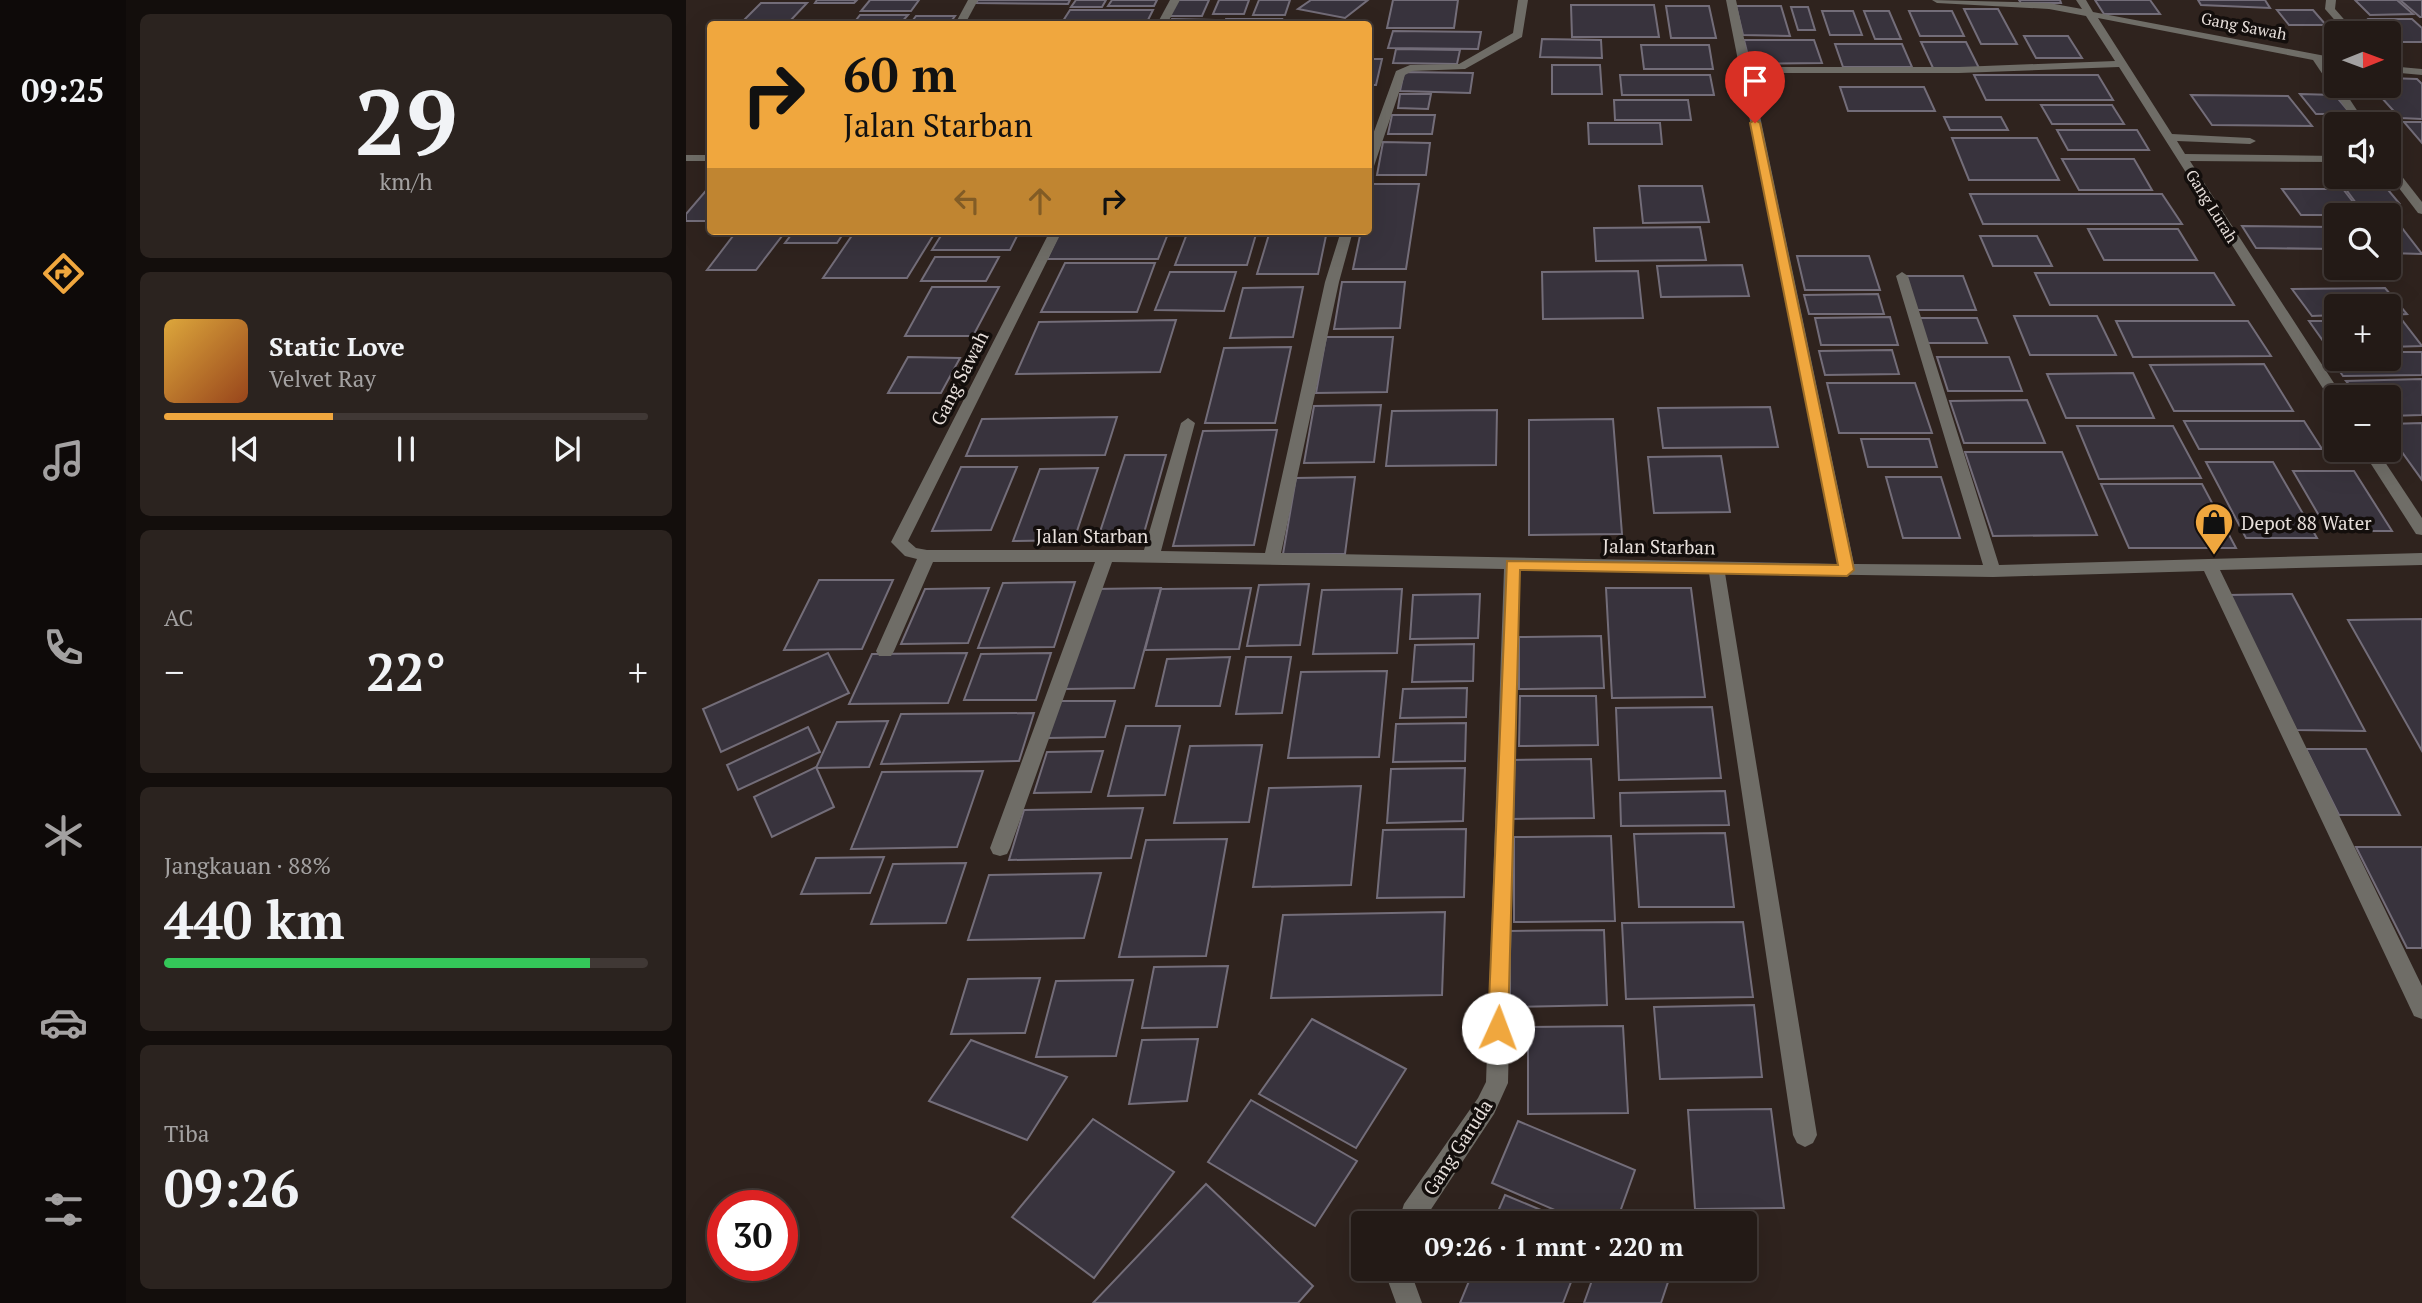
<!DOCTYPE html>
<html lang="id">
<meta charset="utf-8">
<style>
body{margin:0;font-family:"PT Serif",serif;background:#2b231f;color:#f1f3f6;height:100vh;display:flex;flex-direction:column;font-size:26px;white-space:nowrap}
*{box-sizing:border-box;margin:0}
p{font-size:23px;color:#a3a1a1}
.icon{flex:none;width:38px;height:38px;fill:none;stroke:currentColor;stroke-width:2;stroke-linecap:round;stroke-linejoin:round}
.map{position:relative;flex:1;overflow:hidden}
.details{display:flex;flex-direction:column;gap:14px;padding:14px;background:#130e0c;width:560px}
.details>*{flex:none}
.top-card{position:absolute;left:21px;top:21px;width:665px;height:214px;border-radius:7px;box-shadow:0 7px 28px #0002,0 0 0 2px #403835;background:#f0a73e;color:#111;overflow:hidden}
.needle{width:46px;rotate:89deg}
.fabs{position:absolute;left:1638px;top:21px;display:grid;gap:14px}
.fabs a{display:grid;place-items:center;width:77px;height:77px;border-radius:7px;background:#231a16;box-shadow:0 7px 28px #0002,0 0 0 2px #403835;font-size:35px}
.speed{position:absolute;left:21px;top:1190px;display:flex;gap:14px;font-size:35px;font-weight:700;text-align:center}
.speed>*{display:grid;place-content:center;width:91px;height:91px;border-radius:50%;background:#231a16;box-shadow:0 7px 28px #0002,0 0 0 2px #403835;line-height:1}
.speed .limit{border:10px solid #d22;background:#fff;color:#111}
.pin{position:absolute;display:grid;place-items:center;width:60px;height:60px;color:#fff;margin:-72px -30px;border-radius:50% 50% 50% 0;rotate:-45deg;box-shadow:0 0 7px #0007}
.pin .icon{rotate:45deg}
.me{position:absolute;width:77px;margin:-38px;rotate:2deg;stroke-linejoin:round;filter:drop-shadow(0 0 5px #0008)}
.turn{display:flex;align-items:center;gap:24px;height:147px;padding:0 21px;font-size:32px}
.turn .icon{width:91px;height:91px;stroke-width:2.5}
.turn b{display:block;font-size:49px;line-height:60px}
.lanes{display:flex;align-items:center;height:66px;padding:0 21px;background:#0003;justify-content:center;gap:35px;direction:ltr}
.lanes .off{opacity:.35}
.big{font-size:52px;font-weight:700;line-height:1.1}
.details .widget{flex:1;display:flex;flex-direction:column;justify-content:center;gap:10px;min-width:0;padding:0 24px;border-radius:10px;background:#2b231f}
.details .dial{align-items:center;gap:0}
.dial b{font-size:91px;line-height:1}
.song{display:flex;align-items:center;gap:21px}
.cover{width:84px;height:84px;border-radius:10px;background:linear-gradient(135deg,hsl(40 70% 55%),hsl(20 70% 35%))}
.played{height:7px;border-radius:4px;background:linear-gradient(90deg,#f0a73e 35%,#403835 35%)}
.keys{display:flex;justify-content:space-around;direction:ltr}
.heat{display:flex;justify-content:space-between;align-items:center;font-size:38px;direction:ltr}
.charge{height:10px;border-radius:5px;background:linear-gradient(90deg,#34c759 88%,#403835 0)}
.trip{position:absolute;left:665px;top:1211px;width:406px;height:70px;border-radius:7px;background:#231a16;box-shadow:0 7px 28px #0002,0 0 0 2px #403835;font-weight:700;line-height:70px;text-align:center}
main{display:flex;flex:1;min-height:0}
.tab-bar{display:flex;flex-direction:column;width:126px;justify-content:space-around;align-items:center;background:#0e0a09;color:#a3a1a1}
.tab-bar .icon{width:49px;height:49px}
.tab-bar .current{color:#f0a73e}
.tab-bar b{font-size:32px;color:#f1f3f6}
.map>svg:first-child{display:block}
.building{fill:#38333d;stroke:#736d79;stroke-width:2}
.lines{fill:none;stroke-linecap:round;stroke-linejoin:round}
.minor{fill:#6f6d67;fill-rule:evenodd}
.route{fill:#f0a73e;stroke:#9c6d28;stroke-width:2}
.labels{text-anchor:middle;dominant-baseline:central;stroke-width:7;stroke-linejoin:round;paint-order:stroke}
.far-street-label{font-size:16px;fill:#e7dfdb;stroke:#130e0c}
.street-label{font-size:19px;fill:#e7dfdb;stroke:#130e0c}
.poi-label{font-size:19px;fill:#e7dfdb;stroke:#130e0c;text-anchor:start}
</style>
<main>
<nav class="tab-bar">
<b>09:25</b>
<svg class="icon current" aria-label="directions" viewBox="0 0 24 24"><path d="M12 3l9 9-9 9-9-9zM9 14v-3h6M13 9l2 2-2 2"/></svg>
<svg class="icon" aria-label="music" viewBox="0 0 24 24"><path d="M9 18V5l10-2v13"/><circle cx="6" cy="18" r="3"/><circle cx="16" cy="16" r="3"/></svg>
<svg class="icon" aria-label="phone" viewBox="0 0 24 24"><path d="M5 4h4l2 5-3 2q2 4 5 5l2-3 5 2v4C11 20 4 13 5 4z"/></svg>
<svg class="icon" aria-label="climate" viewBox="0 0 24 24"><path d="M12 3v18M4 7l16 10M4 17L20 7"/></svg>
<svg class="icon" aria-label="car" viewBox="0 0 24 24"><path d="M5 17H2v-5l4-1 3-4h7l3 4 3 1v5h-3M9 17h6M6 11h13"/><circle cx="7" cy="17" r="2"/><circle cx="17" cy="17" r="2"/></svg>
<svg class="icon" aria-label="filters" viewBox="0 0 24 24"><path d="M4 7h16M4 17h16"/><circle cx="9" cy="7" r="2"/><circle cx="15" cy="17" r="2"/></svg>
</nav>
<section class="details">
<div class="widget dial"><b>29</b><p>km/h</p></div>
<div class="widget">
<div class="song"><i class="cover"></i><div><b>Static Love</b><p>Velvet Ray</p></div></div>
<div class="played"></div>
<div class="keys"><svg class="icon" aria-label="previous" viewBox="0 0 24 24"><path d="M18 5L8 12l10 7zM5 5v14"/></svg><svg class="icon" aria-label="pause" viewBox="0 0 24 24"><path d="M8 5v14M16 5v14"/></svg><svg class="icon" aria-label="next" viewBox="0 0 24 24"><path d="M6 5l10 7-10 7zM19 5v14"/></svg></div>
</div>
<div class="widget"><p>AC</p>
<div class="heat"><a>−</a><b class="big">22°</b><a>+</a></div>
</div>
<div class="widget"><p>Jangkauan · 88%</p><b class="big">440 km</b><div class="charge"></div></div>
<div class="widget"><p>Tiba</p><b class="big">09:26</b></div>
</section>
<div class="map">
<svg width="1736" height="1303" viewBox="0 0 1736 1303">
<rect width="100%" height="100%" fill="#2f231e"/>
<g class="building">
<path d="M131,0H171L168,3H129Z"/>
<path d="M184,0H233L225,11H175Z"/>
<path d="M292,0H384L382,4L290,3Z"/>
<path d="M390,0H420L416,7H385Z"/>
<path d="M426,0H471L468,6H422Z"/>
<path d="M491,0H523L516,16H483Z"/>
<path d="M533,0H563L558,14H527Z"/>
<path d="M573,0H604L599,15H567Z"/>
<path d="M625,0H682L659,18L612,9Z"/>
<path d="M707,0H772L768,28H701Z"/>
<path d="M1333,0H1374L1375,3H1335Z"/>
<path d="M1409,0H1464L1474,14H1418Z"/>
<path d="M1512,0H1579L1584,8L1515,5Z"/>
<path d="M1669,0H1711L1727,14L1684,15Z"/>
<path d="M1714,0H1736V17H1734Z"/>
<path d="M75,3H121L104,21H57Z"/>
<path d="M885,5H968L973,37H886Z"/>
<path d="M980,6H1023L1030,38H985Z"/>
<path d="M1050,6H1095L1104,36L1057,35Z"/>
<path d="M1105,7H1122L1129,30H1112Z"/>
<path d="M1278,9H1312L1331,44H1295Z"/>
<path d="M384,10H467L460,24H375Z"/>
<path d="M1591,10H1627L1640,25H1603Z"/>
<path d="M1136,11H1167L1176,35H1144Z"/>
<path d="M1178,11H1203L1215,39H1189Z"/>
<path d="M1223,11H1266L1278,36H1234Z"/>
<path d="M174,15H222L214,24H167Z"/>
<path d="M230,16H269L263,24H224Z"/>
<path d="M486,19L528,20L526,24H484Z"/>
<path d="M540,19H596L594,24H538Z"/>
<path d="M1683,19H1726L1736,28V42H1708L1703,38V33H1698Z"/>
<path d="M282,21H326L324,24H279Z"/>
<path d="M707,31L795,32L792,49L702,48Z"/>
<path d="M1338,36H1382L1396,58H1350Z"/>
<path d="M856,39L915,40L916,58L854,57Z"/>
<path d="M1058,40H1128L1136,63L1064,64Z"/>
<path d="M1235,42H1280L1293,68H1247Z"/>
<path d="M1149,44H1216L1226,67H1157Z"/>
<path d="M955,45H1023L1027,69H958Z"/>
<path d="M710,49L774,50L771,64L707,63Z"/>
<path d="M682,59H696L690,85H682Z"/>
<path d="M866,65H914L916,94H866Z"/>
<path d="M718,72L787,73L784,93L714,91Z"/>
<path d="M934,75H1024L1028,95H936Z"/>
<path d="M1288,75H1412L1427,100H1300Z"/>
<path d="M1703,78L1731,79L1736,84V119L1714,118L1685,86H1703Z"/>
<path d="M1154,87H1238L1249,111H1162Z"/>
<path d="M714,94H745L742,109L712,108Z"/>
<path d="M1614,94L1649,95L1665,114H1630Z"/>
<path d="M1505,95L1602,96L1626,126L1526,125Z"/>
<path d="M928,100H1002L1005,120H929Z"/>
<path d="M1355,105H1426L1438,124H1366Z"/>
<path d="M706,115H749L746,134H702Z"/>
<path d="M1258,117H1315L1322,130H1264Z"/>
<path d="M1718,122H1736V143Z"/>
<path d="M902,123H974L976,144H903Z"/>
<path d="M1371,130H1451L1463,150H1382Z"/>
<path d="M1266,138H1351L1373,180H1283Z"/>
<path d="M697,142L744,143L740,175H691Z"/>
<path d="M1376,159H1448L1466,190H1393Z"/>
<path d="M684,184H733L720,269H667L675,231H682Z"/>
<path d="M1656,184L1698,185L1713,203H1670Z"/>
<path d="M24,186V221H0V214Z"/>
<path d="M953,186H1016L1023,222L957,223Z"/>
<path d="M1596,189H1657L1677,215H1615Z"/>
<path d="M1284,194H1476L1496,224H1297Z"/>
<path d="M1556,226L1648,227L1650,249L1570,248Z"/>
<path d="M1014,227L1020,260L910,261L908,228Z"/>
<path d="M1703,228H1716L1736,254L1703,253Z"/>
<path d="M1402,229H1492L1511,260H1418Z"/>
<path d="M108,231H159L151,243H99Z"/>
<path d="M169,231H250L221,278H137Z"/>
<path d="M374,231H483L472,259H361Z"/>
<path d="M502,231H571L561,265H489Z"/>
<path d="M584,231H641L632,274H571Z"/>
<path d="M256,234H332L324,250H246Z"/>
<path d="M47,236H96L70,270H21Z"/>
<path d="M1294,236H1351L1366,266H1307Z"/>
<path d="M1111,256H1183L1194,290H1119Z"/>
<path d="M249,257H313L300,281H235Z"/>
<path d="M379,263H469L451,312H355Z"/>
<path d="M1056,265L1063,296L975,297L971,266Z"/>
<path d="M952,271L957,318L857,319L856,272Z"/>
<path d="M484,272H550L538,311L469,310Z"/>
<path d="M1349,273H1528L1548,305H1364Z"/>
<path d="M1219,276H1277L1290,310H1230Z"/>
<path d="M656,282H719L714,328L648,329Z"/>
<path d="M246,287H313L287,336H219Z"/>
<path d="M617,287L607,337L544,338L557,288Z"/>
<path d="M1699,288L1721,314L1703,315V306H1650V315L1626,316L1606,289Z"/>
<path d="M1192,294L1198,314H1123L1118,295Z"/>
<path d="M1328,316H1411L1430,355H1344Z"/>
<path d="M1204,317L1212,345H1135L1129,318Z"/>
<path d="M1231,318H1291L1301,343H1240Z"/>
<path d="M490,320L474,372L330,374L353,322Z"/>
<path d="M1703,320H1716L1736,346L1703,347Z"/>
<path d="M1430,321H1562L1585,356L1447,357Z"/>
<path d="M1623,321H1650V348H1642Z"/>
<path d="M640,337H707L701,392L630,393Z"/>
<path d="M605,347L589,423H519L538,348Z"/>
<path d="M1206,350L1213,374L1139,375L1133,351Z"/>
<path d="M1703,352H1736V375L1657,376L1641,353H1650V359H1703Z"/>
<path d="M222,357L274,358L255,393H202Z"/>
<path d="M1251,357H1323L1336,391H1262Z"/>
<path d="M1578,364L1607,411H1488L1464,365Z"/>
<path d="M1447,373L1468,418H1380L1361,374Z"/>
<path d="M1736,379V415L1703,416V397H1673L1660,381Z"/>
<path d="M1141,383H1229L1246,433H1153Z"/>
<path d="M1341,400L1359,443H1278L1264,401Z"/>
<path d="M695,405L688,462L618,463L628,406Z"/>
<path d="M1084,407L1092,447L977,448L972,408Z"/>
<path d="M811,410L810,465L700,466L706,411Z"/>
<path d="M431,417L419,455L280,456L296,419Z"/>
<path d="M927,419L936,534L843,535V420Z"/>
<path d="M1498,421H1618L1636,449H1513Z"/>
<path d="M1736,423V480L1703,434V424Z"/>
<path d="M1391,426H1487L1515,478L1413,479Z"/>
<path d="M591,430L568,545L487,546L517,431Z"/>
<path d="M1175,439H1243L1251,467H1182Z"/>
<path d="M1279,452H1376L1411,535L1307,536Z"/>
<path d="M439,455H480L456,540L411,541Z"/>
<path d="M1035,456L1044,512L968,513L962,457Z"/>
<path d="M1520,462H1587L1631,538H1560Z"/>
<path d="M275,467H331L305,530L246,531Z"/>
<path d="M412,468L388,540L327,541L354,469Z"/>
<path d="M1607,471H1668L1706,531H1642Z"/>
<path d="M669,477L659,554H597L610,478Z"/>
<path d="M1200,477H1255L1274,538H1217Z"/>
<path d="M1415,484H1516L1550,548H1443Z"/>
<path d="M133,580H207L176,649L98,650Z"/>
<path d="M389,582L368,647L292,648L317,583Z"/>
<path d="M623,584L614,645L561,646L573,585Z"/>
<path d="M303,588L282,643L215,644L239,589Z"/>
<path d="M475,588L448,688L377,689L408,589Z"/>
<path d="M565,588L553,649L459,650L475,589Z"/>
<path d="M920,588H1005L1019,697L926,698Z"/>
<path d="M716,589L711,653L627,654L636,590Z"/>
<path d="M794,594L792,638L724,639L727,595Z"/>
<path d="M1606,594L1679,731L1610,730L1543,595Z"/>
<path d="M1736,619V751L1662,620Z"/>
<path d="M915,636L918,688L833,689V637Z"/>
<path d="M788,644L787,681L726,682L729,645Z"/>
<path d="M142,653L163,693L35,752L17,709Z"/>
<path d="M281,653L262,703L163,704L186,654Z"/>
<path d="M365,653L350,700H278L295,654Z"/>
<path d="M544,657L534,706H470L481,659Z"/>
<path d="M560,657H605L596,713L550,714Z"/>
<path d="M701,671L693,757L602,758L615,672Z"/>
<path d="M781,688L780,717L714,718L717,689Z"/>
<path d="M834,696H910L912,745L833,746Z"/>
<path d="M373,701H429L419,737L362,738Z"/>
<path d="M1026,707L1035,778L933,780L930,708Z"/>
<path d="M348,713L333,761L195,764L215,714Z"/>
<path d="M202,721L183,767L130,768L151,722Z"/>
<path d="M780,723L779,761L707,762L710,724Z"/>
<path d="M440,726H494L479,795L422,796Z"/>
<path d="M122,727L134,752L52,790L41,765Z"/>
<path d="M576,745L563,822L488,823L504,746Z"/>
<path d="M1620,749H1680L1714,815H1653Z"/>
<path d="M417,751L405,792L348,793L361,752Z"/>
<path d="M905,759L908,818L824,819V760Z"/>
<path d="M130,767L148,807L86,837L68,797Z"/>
<path d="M779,768L777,821L701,823L705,769Z"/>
<path d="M297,771L271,847L165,849L196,772Z"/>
<path d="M675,786L665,885L567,887L583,788Z"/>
<path d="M1039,791L1043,825L935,826L934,793Z"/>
<path d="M457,808L445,858L323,860L338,810Z"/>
<path d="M780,829L778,897L691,898L697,830Z"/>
<path d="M1039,833L1048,907H953L948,834Z"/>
<path d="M925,836L929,921L828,922V837Z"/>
<path d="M541,839L520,956L433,957L460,840Z"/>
<path d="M1670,847H1736V948H1721Z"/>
<path d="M198,857L184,893L115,894L130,858Z"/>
<path d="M280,863L260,923L185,924L207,864Z"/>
<path d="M415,873L398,938L282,940L303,875Z"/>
<path d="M759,912L756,995L585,998L597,915Z"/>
<path d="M1057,922L1067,997L940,999L936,923Z"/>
<path d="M918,930L921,1005L824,1007V931Z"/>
<path d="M542,966L531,1027L456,1028L468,967Z"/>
<path d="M354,978L339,1033L265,1034L282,979Z"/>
<path d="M447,980L430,1056L350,1057L370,981Z"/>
<path d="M1068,1005L1076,1077L974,1079L968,1007Z"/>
<path d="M626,1019L720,1069L670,1148L573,1094Z"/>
<path d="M937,1026L942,1113L842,1114V1027Z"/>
<path d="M512,1039L501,1101L443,1104L456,1040Z"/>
<path d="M285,1040L381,1077L341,1140L243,1101Z"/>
<path d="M565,1100L671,1161L629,1226L522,1162Z"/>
<path d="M1085,1109L1098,1208L1009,1209L1002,1110Z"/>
<path d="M407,1119L488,1172L408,1278L326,1217Z"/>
<path d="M832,1121L949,1170L930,1223H899L806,1183Z"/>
<path d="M520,1184L627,1286L612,1303H407Z"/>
<path d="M819,1195L886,1223H807Z"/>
<path d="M788,1269H890L877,1303H774Z"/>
<path d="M910,1269H951L982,1282L975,1303H898Z"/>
</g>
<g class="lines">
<g class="minor">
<path d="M282,0H292L279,24H269Z"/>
<path d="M484,0H494L481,24H471Z"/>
<path d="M832,0H842L836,37L779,69L726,71L719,75L688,166L682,169V148L710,71L724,65L773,64L827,33Z"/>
<path d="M1040,0H1050L1064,67H1273L1429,61L1400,16L1363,9L1251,3L1246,0L1363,3L1396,9L1390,0H1400L1407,12L1650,58V64L1639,62L1650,79V86H1655L1680,124H1670L1627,60L1412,18L1486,134L1564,138L1570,141L1564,144L1491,141L1499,154L1650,156V162L1504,161L1657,397H1650V402L1643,398L1433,67L1273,73H1065L1168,564L1297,565L1210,276L1216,272L1222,276L1313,565L1736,553V565L1534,570L1736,986V1019L1728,1016L1518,571L1307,577L1039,573L1131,1135L1127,1143L1119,1147L1111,1143L1107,1135L1023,573L834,569L822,1083L808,1114L736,1223H712L718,1204L792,1098L800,1082L818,569L426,562L324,848L321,854L314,856L307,854L304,848L409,562H247L208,651L205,656H193L190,651L231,559L219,556L205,542L364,231H376L222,541L230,548L241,550H458L495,423L502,418L509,423L475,551L579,553L639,282L655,231H667L653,282L595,553L1152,564Z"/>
<path d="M1640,0H1650L1649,9L1670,33H1660L1639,9Z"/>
<path d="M1703,66L1736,69V75L1703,72Z"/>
<rect x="0" y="155" width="24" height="6"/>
<path d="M1703,164L1707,165L1736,202V214L1732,213L1703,175Z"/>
<path d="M1676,450H1691L1736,518V535L1730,534Z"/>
<path d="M703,1269H727L728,1281L736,1303H710L702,1281Z"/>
</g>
</g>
<path class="route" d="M1069,120L1074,123L1168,570L1161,576L834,570L822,1028L819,1035L812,1037L805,1035L802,1028L821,561L1152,565L1064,123Z"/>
<defs>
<g id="shop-pin" transform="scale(2.0125)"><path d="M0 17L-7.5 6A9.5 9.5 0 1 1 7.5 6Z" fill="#f0a73e" stroke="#130e0c"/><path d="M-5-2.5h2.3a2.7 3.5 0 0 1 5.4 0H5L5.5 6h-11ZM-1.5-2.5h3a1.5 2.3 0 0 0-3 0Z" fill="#111"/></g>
</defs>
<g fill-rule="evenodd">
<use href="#shop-pin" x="1528" y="522"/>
</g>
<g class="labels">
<g class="far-street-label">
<text transform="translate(1558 26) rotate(11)">Gang Sawah</text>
<text transform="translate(1526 206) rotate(58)">Gang Lurah</text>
</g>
<g class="street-label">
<text transform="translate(273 378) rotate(-63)">Gang Sawah</text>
<text x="406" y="535">Jalan Starban</text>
<text transform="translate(973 546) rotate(1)">Jalan Starban</text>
<text transform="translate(771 1147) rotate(-57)">Gang Garuda</text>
</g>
<g class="poi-label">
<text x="1555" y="522">Depot 88 Water</text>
</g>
</g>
</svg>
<div class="fabs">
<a><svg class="needle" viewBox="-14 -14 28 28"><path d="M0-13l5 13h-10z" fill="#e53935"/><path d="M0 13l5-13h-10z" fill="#a3a1a1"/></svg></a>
<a><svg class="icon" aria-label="sound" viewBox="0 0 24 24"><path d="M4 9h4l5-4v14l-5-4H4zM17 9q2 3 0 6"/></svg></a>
<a><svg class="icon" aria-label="search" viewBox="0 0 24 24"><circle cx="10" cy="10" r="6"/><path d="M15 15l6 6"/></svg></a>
<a>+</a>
<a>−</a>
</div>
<div class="speed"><div class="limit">30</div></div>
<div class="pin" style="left:1069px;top:123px;background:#d93025"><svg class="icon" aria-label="arrive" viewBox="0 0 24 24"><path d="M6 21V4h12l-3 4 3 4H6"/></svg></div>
<svg class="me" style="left:812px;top:1028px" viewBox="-20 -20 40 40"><circle r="19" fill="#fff"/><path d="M0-13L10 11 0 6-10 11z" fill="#f0a73e"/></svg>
<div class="trip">09:26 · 1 mnt · 220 m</div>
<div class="top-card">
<div class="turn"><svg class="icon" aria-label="right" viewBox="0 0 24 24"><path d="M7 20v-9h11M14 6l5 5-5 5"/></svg><div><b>60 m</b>Jalan Starban</div></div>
<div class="lanes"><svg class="icon off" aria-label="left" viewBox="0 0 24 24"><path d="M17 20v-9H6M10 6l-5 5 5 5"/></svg><svg class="icon off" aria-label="ahead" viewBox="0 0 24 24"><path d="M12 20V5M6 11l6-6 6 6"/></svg><svg class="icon" aria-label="right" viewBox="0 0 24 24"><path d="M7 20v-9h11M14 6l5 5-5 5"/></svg></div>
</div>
</div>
</main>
